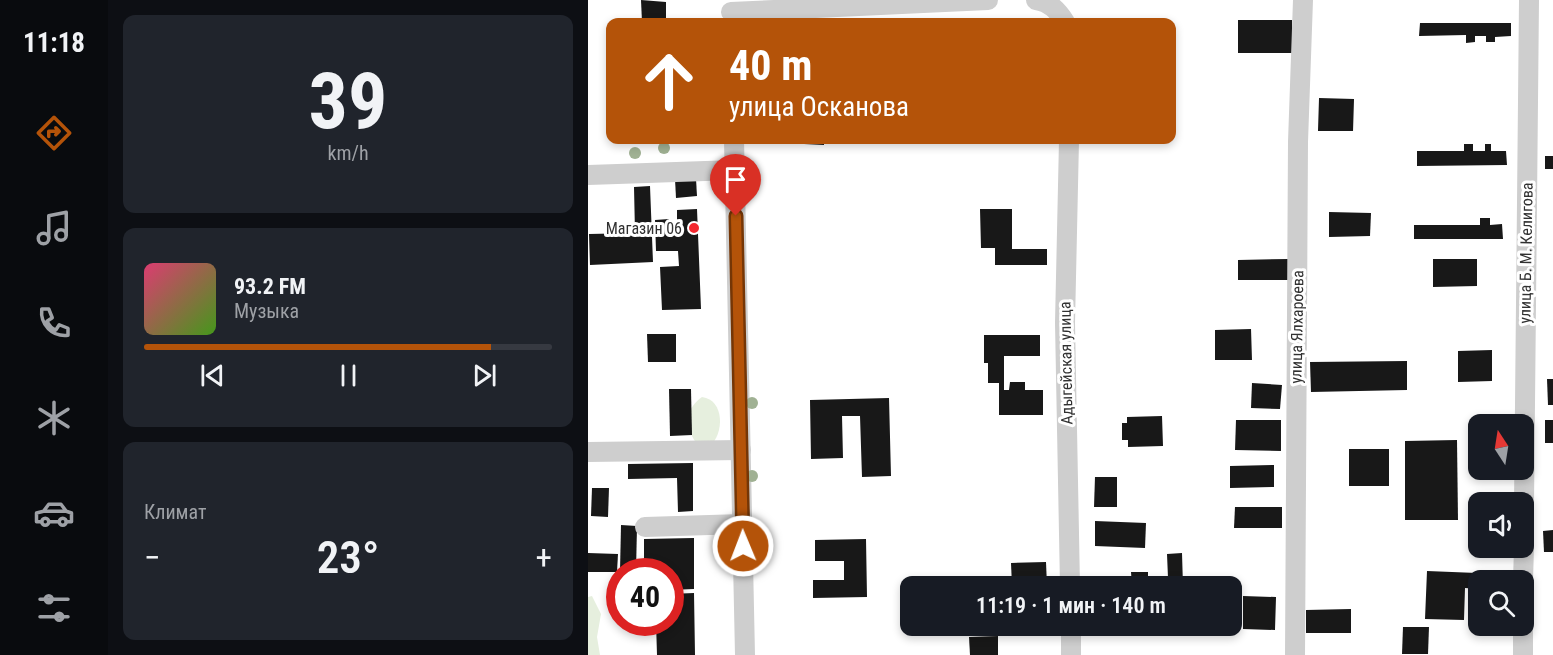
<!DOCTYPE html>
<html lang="ru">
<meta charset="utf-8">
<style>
body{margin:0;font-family:"Roboto Condensed",sans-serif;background:#20242c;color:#f1f3f6;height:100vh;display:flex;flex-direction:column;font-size:22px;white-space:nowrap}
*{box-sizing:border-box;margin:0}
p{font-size:20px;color:#9ea1a6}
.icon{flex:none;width:33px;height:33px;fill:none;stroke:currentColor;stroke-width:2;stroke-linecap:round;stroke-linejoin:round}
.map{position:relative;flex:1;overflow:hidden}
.side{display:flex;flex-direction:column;gap:15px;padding:15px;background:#0d0f14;width:480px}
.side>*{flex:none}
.banner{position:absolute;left:18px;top:18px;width:570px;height:126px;border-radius:12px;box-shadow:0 3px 9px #0003;background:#b45309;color:#fff;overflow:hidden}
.needle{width:39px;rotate:348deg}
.fabs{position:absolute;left:880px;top:414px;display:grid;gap:12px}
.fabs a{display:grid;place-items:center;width:66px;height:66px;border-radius:12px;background:#171b24;box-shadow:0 3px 9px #0003;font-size:30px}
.speed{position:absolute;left:18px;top:558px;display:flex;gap:12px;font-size:30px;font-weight:700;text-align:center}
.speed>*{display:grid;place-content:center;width:78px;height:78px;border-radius:50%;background:#171b24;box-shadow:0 3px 9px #0003;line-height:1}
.speed .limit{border:9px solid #d22;background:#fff;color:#111}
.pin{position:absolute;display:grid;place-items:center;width:51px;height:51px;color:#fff;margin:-62px -26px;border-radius:50% 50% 50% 0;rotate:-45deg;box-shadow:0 0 6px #0007}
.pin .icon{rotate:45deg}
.me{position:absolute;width:66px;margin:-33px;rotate:359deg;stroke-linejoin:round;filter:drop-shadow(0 0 4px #0008)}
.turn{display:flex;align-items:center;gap:21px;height:126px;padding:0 24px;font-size:27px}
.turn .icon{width:78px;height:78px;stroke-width:2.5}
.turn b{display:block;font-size:42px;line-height:51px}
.big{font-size:45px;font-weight:600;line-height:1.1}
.side .card{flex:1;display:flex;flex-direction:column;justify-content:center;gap:9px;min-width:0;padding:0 21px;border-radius:12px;background:#20242c}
.side .dial{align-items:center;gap:0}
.dial b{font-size:78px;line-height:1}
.song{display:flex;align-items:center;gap:18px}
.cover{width:72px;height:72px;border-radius:9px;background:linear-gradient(135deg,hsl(340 70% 55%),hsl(100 70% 35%))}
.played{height:6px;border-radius:3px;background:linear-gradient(90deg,#b45309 85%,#363941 85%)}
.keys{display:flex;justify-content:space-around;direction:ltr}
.heat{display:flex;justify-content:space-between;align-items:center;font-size:33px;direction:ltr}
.trip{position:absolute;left:312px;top:576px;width:342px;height:60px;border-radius:12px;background:#171b24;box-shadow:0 3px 9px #0003;font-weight:600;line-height:60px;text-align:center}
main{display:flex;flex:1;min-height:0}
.tabs{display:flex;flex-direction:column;width:108px;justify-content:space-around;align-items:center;background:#090b0e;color:#9ea1a6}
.tabs .icon{width:42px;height:42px}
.tabs .active{color:#b45309}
.tabs b{font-size:27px;color:#f1f3f6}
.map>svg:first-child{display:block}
.green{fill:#e6efde}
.building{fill:#181818}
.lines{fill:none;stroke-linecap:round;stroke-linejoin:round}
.minor{stroke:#cecece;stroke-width:20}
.tree{fill:#a0b193}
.route-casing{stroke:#753606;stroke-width:15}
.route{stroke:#b45309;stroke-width:10}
.poi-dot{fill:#f3282f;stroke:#fff;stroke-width:2}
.labels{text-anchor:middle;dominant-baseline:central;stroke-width:6;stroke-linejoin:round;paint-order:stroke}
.poi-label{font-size:16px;fill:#313131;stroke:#fff;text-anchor:end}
.street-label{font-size:16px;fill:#313131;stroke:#fff}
</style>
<main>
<nav class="tabs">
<b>11:18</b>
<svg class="icon active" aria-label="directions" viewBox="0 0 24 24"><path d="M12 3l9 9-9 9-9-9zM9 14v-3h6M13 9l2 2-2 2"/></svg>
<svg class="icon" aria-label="music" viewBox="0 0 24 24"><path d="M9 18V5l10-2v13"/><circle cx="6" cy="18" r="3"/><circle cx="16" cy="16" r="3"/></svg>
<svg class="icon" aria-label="phone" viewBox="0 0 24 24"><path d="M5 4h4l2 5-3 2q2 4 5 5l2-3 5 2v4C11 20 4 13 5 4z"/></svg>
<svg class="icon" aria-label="climate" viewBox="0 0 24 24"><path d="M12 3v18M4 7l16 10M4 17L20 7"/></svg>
<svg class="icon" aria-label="car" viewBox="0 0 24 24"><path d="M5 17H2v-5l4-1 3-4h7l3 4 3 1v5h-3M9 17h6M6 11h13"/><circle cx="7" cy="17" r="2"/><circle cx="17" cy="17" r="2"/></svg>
<svg class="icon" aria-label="filters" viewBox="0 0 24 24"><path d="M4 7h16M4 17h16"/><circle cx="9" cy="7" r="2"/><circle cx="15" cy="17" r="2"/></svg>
</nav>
<section class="side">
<div class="card dial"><b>39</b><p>km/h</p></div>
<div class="card">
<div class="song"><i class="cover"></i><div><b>93.2 FM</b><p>Музыка</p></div></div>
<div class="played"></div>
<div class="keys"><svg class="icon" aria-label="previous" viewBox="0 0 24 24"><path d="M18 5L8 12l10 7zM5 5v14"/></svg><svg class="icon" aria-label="pause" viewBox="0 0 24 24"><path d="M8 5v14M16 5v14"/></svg><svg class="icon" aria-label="next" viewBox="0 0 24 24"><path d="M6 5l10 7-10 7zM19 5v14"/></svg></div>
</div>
<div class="card"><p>Климат</p>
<div class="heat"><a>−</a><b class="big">23°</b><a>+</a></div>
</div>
</section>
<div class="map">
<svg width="965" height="655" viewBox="0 0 965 655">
<rect width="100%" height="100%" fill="#fff"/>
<g class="green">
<path d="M114,397C137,400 136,434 122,446L108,443C97,426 97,409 114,397Z"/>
<path d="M4,596L13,614L9,637L12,655H0V597Z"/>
</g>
<g class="building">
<path d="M53,0L78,2V22H54Z"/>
<rect x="650" y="20" width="54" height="33"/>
<path d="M832,23H923V36L907,37V42H898V36H887V42L878,43V35L831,36Z"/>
<path d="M731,98L766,99L765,131H730Z"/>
<path d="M216,140H236V145L216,144Z"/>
<path d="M876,144H885V151H897V144H903V151H918L919,165L829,166V151H876Z"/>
<rect x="957" y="156" width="8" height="13"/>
<path d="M87,179H108L109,196L88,198Z"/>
<path d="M62,186L65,262L2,265L1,234L47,233L46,187Z"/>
<path d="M109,209L113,309L74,310L72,267L91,266L90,251H68L67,220L81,219L82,235H89V210Z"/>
<path d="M392,209H424V249H459V265H407V248H393Z"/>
<path d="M741,212L783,213L782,236L741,237Z"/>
<path d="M892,218H902V225L914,224L915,239H826V225H892Z"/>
<path d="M700,259V280H650V260Z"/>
<path d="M845,259H889V286L845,287Z"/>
<path d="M663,329L664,360H627V330Z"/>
<path d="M59,334H88V362H60Z"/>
<path d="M396,335H452V356H416V390H421L422,382H437V390H455V415H411V383H400V363H396Z"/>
<path d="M904,350V381L870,382V351Z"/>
<path d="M819,361V390L723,392L722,362Z"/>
<path d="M959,379H965V405H960Z"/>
<path d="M664,383L694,385L692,409L663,408Z"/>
<path d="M81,389H103L104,435L82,436Z"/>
<path d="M301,398L303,476L274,477L272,416H254L255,458L223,459L222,400Z"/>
<path d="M574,416L575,446L540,447V440H534V423H539V417Z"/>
<path d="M648,420H693V451L647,450Z"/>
<rect x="957" y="420" width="8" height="23"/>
<path d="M869,440L870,520H817V441Z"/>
<rect x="761" y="449" width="40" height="37"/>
<path d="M105,463V511L90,512L89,478L40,479V464Z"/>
<path d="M686,465V487L642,488V466Z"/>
<path d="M507,477H529V507H506Z"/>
<path d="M4,488H21L20,517L3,516Z"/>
<path d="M647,507H694V528H646Z"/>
<path d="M507,521L558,523L557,548L507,546Z"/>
<path d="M33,525L49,526L48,572H32Z"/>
<path d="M965,530V552H956L955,531Z"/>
<path d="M106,538V589L82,590V572H56V539Z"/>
<path d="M278,539L279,597L225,598V580H256V561H227V540Z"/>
<path d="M0,553L30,554L29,572H0Z"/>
<path d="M594,553L595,586H544L543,572H560V579L580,578L579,554Z"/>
<path d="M458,562L459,586H424L423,563Z"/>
<path d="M839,571L914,574L913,580H891V589L877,588L876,620L837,619Z"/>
<path d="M106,593L107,655H69L68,622H82V594Z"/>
<path d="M655,596L688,597L687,630L655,629Z"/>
<path d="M763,609V633H718V610Z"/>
<path d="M815,627H841L840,654H814Z"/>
<path d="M410,636V655H382L381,637Z"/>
</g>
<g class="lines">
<g class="minor">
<path d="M448,0C462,2 470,11 477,22"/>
<path d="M143,12L400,0"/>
<path d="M146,140L157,655"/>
<path d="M481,140L477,323L482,586"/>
<path d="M0,175L147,170"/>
<path d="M0,452L153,450"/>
<path d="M936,505L941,0"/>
<path d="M57,527L154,524"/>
<path d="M935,580L936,548"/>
<path d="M483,626V655"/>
<path d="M707,655L710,142L715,0"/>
<path d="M935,655V626"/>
</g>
</g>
<g class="tree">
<circle cx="76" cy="148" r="6"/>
<circle cx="47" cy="153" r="6"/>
<circle cx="164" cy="403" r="6"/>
<circle cx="164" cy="476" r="6"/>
<circle cx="166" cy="540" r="6"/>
</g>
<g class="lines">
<g class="route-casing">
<path id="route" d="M148,216L155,546"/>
</g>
<use href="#route" class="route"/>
</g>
<circle class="poi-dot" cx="106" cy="228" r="6"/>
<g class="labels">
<g class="poi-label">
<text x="94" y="228">Магазин 06</text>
</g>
<g class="street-label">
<text transform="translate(938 253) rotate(-89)">улица Б. М. Келигова</text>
<text transform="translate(709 327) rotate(-89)">улица Ялхароева</text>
<text transform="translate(478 363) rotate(-91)">Адыгейская улица</text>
</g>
</g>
</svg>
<div class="fabs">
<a><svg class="needle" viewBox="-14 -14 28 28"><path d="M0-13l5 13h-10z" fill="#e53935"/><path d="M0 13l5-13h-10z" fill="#9ea1a6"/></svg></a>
<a><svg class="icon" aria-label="sound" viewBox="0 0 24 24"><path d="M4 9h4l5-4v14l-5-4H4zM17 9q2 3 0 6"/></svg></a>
<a><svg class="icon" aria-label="search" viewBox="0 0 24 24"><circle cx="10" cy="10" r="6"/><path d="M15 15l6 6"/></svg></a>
</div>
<div class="speed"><div class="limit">40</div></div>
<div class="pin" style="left:148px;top:216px;background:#d93025"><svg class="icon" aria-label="arrive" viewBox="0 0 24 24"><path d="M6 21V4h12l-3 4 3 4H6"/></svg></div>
<svg class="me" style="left:155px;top:546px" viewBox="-20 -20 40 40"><circle r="17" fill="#b45309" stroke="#fff" stroke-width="3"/><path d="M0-11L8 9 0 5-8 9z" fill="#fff"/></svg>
<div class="trip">11:19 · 1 мин · 140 m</div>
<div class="banner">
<div class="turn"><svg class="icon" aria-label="ahead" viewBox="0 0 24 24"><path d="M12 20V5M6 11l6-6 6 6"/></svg><div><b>40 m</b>улица Осканова</div></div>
</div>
</div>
</main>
